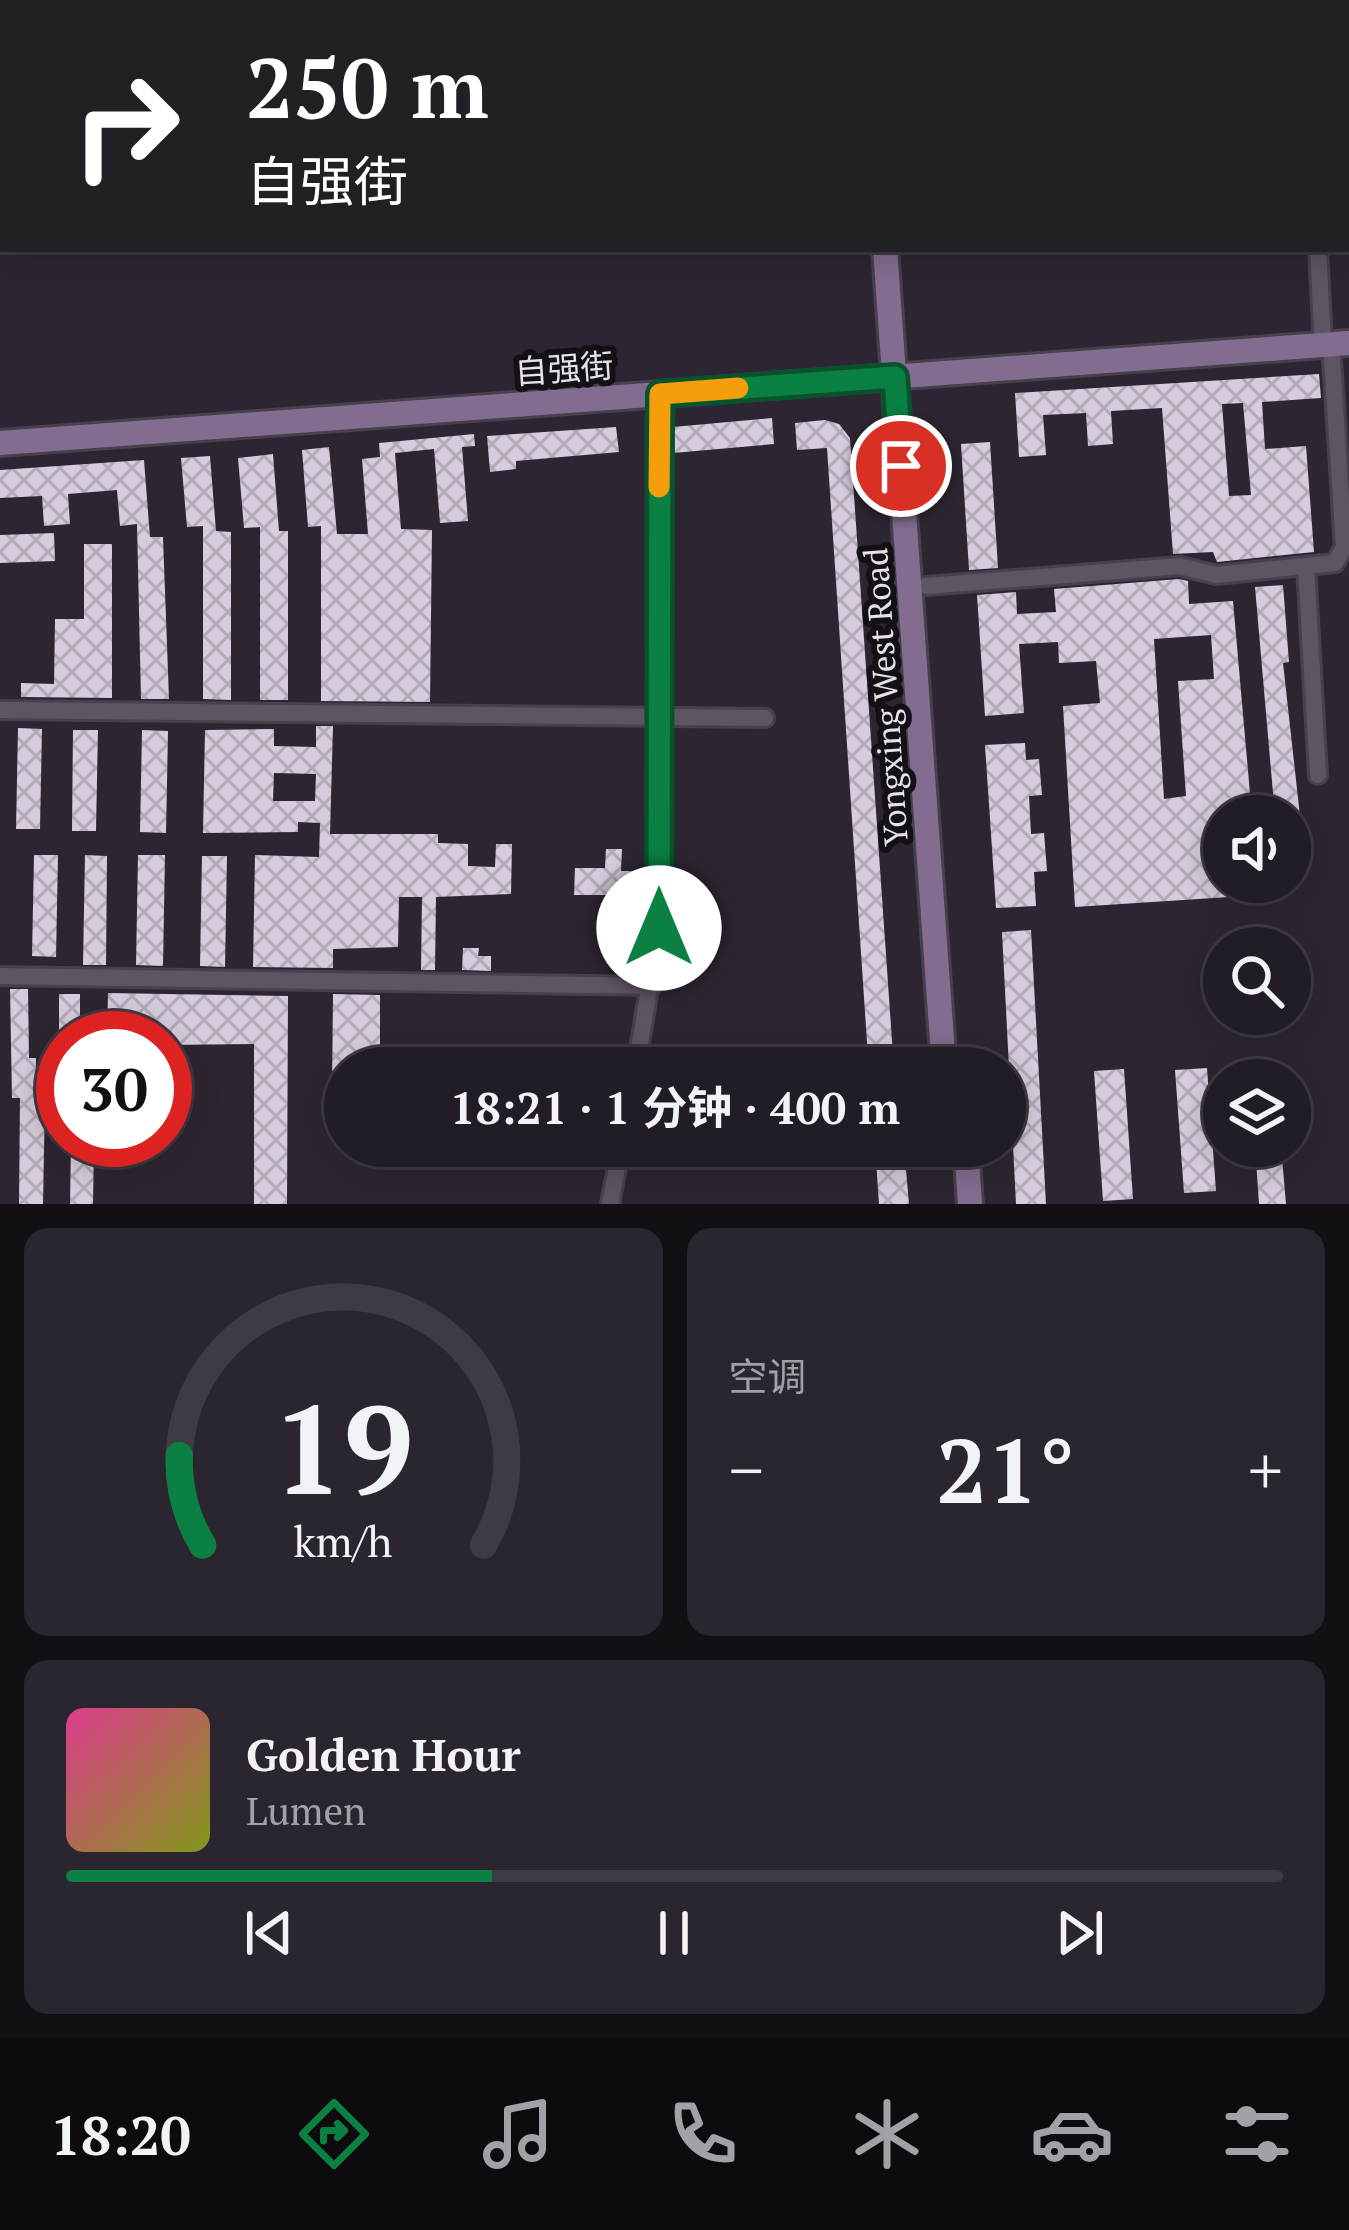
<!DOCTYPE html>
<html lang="zh">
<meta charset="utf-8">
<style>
body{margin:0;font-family:"PT Serif","Noto Sans SC",serif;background:#2a252e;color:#f1f3f6;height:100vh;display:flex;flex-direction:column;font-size:45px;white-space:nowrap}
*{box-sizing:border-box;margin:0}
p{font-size:39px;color:#a2a1a7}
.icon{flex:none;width:66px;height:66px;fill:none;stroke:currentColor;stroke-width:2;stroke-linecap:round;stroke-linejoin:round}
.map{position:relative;height:1204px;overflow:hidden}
.panel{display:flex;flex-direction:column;gap:24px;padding:24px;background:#130f15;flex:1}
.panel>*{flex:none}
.hud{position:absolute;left:0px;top:0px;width:1350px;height:252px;box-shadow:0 6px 30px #0003,0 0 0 3px #3f3a43;background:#202124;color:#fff;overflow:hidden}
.fabs{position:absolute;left:1203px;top:795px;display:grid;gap:24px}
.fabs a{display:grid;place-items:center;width:108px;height:108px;border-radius:50%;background:#221c26;box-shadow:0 6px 30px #0003,0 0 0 3px #3f3a43;font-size:60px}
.speed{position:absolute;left:36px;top:1011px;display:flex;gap:24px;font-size:60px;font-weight:700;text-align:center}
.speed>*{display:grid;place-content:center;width:156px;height:156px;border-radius:50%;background:#221c26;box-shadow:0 6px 30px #0003,0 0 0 3px #3f3a43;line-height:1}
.speed .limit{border:18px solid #d22;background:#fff;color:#111}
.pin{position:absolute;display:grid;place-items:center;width:102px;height:102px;color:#fff;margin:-51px;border:6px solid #fff;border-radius:50%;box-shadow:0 3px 12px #0007}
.me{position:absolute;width:132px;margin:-66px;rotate:0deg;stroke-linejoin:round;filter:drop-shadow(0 0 9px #0008)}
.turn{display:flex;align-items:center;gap:42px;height:252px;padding:0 48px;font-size:54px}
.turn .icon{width:156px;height:156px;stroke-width:2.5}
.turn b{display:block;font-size:84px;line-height:102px}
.big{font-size:90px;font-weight:700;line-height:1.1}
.panel .card{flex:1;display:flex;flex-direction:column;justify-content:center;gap:18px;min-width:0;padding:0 42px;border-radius:24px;background:#2a252e}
.panel .dial{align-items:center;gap:0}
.dial svg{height:312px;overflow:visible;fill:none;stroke:#3f3a43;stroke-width:7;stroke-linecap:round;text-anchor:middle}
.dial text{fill:#f1f3f6;stroke:none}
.song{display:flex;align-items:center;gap:36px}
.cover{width:144px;height:144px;border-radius:18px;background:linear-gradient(135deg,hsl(330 70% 55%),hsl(70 70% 35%))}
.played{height:12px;border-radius:6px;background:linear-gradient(90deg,#0b8043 35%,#3f3a43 35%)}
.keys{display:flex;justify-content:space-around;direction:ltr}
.heat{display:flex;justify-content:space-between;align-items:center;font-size:66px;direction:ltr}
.panel .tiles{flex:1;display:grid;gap:24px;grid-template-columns:1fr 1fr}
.card:last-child{grid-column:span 2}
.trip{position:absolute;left:324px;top:1047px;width:702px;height:120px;border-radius:60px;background:#221c26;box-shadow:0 6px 30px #0003,0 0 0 3px #3f3a43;font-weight:700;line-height:120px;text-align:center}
.tab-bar{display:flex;height:192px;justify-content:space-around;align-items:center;background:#0e0b0f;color:#a2a1a7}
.tab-bar .icon{width:84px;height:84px}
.tab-bar .current{color:#0b8043}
.tab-bar b{font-size:54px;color:#f1f3f6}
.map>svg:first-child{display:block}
.building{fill:url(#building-cross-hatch);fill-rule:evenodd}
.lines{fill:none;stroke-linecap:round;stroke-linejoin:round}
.street-casing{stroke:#47414c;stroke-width:22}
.secondary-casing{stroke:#47414c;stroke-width:30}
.street{stroke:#5e5564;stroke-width:16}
.secondary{stroke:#826d90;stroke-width:24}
.route-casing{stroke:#07532c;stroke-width:30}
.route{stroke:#0b8043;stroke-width:21}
.slow{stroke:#f59e0b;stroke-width:21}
.labels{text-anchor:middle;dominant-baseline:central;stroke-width:12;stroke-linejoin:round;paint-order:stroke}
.street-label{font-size:33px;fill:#e7e2ea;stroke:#141016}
</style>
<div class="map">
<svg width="1349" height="1204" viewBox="0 0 1349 1204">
<defs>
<pattern id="building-cross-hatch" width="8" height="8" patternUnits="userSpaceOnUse" patternTransform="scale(3)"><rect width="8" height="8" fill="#d6ccdd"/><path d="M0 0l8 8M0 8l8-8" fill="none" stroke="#b2aab7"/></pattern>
</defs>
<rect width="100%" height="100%" fill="#2d2632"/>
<g class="building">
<path d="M1319,374L1321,398L1262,402L1265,449L1306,446L1314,552L1217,562L1213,552L1173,554L1162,408L1111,411L1113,444L1088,446L1086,413L1043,415L1046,455L1019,457L1015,393ZM1243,403L1251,495L1229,496L1222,404Z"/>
<path d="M772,418L774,444L673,453V427Z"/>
<path d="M825,420L839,424L850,438L893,1055L868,1057L827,448L797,450L795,423Z"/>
<path d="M616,427L619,452L516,461V469L490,472L487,436Z"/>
<path d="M474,434L475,446L462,447L468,521L440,523L434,449L395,453L401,529L432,530L430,702L321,701V526L308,527L302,450L329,447L337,534H368L362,459L380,457L379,443Z"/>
<path d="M990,442L998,568L969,570L961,444Z"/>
<path d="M273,454L279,531H288V700H260V527L244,528L238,458Z"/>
<path d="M210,456L216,531L231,532V700L203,699V526L187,527L181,458Z"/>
<path d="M144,460L150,537H163L169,699H141L137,524L120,526L117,490L68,494L70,524L44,526L42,496L0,498V470Z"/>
<path d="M54,533L55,561L0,563V535Z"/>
<path d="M84,544H112V698L21,697V683L54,684L55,619H84Z"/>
<path d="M1179,579L1188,581L1189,604L1233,601L1252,816H1211V882H1289L1290,893L1075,907L1063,706L1100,703L1096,661L1059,663L1058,642L1019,644L1024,713L985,716L977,595L1016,592L1017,614L1056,612L1054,589ZM1211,635L1214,679L1178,681L1186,796L1164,799L1154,639Z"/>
<path d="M1283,585L1289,662L1283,663L1300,816H1275L1255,587Z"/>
<path d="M316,726H333L330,834H438V843L468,844V866L495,867L496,844H512L511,894L436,897L435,970H421L422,897H399L398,947L333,949V968L253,967L255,855L319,857L320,823L298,822V832L203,833L205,730L274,729V746L316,747ZM274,773L316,774L315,801H273Z"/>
<path d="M18,728L42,729L40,829H16Z"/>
<path d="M73,730H98L96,831H72Z"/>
<path d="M142,730L168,731L166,833L140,832Z"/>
<path d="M1025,743L1026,760L1039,759L1042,795L1029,796L1031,834L1044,833L1047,871L1034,872L1036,906L996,908L985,745Z"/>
<path d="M606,849H622L621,871H646V895H574L575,868H605Z"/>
<path d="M34,855H58L56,957L32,956Z"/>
<path d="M85,855L107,856L106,965H83Z"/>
<path d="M138,855H165L163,966L136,965Z"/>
<path d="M202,856H227L225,967L200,966Z"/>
<path d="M1031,930L1046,1204H1016L1002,932Z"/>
<path d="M463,948H479L478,956H491V971L462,970Z"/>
<path d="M10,989H28L29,1058H36V1077H63V1098H45L43,1204H19L20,1098H12Z"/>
<path d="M108,993L288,996L287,1204H254V1044L165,1045V1038H107Z"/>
<rect x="59" y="994" width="21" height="44"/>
<path d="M333,994L380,995V1068H345V1087H332Z"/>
<path d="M1207,1068L1216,1191L1184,1193L1175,1070Z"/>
<path d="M1124,1069L1133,1199L1103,1201L1094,1071Z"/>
<path d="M71,1140H94L93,1204H70Z"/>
<path d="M875,1146H904L909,1204H879Z"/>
<path d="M1255,1146H1281L1286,1204H1259Z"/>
</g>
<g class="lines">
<g class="street-casing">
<g id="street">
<path d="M1250,0L1252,3"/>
<path d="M1318,249L1323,345"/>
<path d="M1306,567L1318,775"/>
<path d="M926,586L1180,566L1216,575L1335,563L1344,547L1331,344"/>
<path d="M0,710L765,718"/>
<path d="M0,976L652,986"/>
<path d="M636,1068L659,928L660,394"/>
<path d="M610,1204L621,1146"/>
</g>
</g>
<g class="secondary-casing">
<g id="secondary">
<path d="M867,0L868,3"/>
<path d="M885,249L944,1068"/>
<path d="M0,443L1349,343"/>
<path d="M966,1146L970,1204"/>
</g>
</g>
<use href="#street" class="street"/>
<use href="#secondary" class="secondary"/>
</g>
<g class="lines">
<g class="route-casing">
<path id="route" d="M659,928L660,394L895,377L901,466"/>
</g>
<use href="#route" class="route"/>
<path class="slow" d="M659,487L660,394L738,388"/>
</g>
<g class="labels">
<g class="street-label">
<text transform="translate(564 368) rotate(-4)">自强街</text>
<text transform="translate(885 697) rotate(-94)">Yongxing West Road</text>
</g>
</g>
</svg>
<div class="fabs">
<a><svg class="icon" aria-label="sound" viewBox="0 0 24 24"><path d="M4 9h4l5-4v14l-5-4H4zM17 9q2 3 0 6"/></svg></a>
<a><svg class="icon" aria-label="search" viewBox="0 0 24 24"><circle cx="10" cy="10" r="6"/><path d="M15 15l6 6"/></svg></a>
<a><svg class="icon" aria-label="layers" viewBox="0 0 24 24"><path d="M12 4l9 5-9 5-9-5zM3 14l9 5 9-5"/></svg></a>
</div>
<div class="speed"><div class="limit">30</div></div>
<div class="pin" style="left:901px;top:466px;background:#d93025"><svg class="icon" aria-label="arrive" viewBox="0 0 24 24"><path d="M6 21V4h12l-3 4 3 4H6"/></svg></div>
<svg class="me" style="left:659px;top:928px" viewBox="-20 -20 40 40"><circle r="19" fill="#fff"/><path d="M0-13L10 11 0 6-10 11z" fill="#0b8043"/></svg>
<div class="trip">18:21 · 1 分钟 · 400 m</div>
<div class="hud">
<div class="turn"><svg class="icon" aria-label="right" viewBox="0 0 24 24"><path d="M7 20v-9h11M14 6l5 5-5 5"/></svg><div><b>250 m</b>自强街</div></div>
</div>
</div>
<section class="panel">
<div class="tiles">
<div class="card dial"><svg viewBox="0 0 100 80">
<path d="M14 69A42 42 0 1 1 86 69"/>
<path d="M14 69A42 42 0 0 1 8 46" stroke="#0b8043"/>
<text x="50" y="56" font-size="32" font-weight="700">19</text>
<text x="50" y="72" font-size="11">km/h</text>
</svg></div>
<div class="card"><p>空调</p>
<div class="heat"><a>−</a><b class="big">21°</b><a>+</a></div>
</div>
<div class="card">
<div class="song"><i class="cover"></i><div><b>Golden Hour</b><p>Lumen</p></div></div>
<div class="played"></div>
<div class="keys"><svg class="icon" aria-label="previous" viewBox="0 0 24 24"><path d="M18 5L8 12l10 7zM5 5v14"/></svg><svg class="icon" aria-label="pause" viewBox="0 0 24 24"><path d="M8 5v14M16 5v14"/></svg><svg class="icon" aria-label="next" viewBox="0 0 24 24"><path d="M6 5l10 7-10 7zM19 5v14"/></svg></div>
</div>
</div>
</section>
<nav class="tab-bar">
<b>18:20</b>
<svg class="icon current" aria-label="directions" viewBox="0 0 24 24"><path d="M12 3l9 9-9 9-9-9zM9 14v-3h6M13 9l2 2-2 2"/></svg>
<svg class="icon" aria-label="music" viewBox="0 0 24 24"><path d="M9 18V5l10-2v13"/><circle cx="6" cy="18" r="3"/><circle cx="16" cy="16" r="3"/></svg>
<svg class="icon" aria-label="phone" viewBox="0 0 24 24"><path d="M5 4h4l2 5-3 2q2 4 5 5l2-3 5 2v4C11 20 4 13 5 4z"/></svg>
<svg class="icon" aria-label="climate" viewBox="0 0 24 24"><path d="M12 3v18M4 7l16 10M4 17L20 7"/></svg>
<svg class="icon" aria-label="car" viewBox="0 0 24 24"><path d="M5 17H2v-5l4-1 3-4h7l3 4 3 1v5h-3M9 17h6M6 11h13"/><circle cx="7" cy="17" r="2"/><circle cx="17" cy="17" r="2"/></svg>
<svg class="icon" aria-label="filters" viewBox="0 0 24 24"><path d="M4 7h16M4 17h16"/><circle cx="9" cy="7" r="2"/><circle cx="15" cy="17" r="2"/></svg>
</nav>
